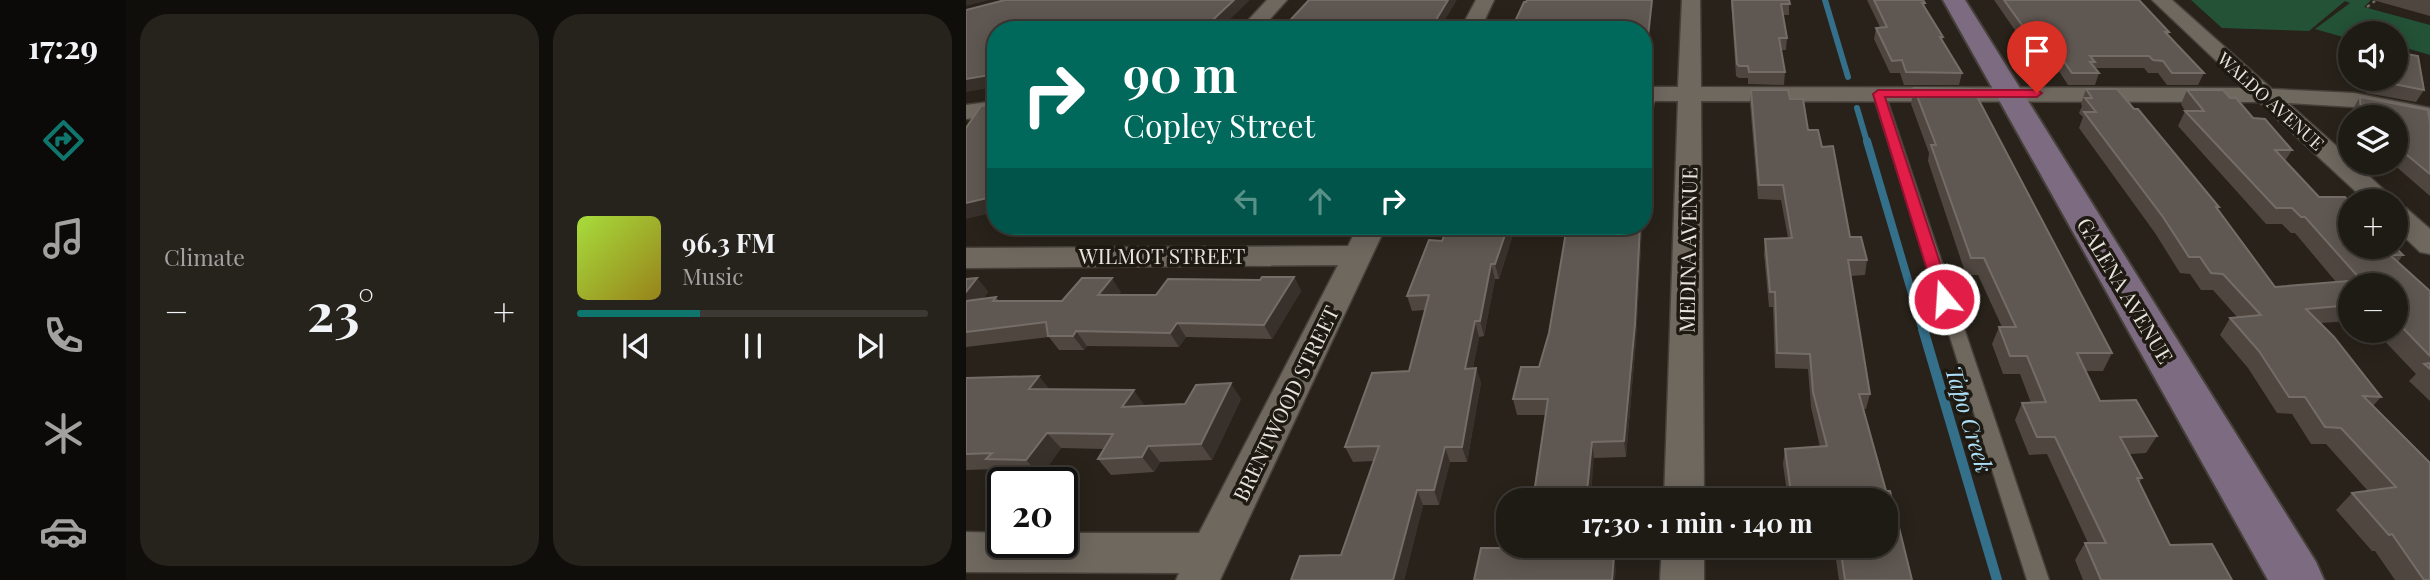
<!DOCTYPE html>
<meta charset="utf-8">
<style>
body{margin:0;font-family:"Playfair Display",serif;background:#26231d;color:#f1f3f6;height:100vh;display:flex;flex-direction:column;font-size:26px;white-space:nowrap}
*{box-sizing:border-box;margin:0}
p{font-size:23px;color:#a1a1a0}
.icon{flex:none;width:38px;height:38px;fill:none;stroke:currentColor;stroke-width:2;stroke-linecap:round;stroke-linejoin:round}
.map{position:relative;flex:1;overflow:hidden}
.drawer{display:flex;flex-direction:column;gap:14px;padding:14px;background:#100e0b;width:840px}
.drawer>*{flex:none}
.top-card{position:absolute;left:21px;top:21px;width:665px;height:214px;border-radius:28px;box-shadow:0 4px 18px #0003,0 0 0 2px #3c3834;background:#00695c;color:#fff;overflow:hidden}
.buttons{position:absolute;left:1372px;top:21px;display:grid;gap:14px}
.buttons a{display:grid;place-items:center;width:70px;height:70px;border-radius:50%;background:#1e1a14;box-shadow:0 4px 18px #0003,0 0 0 2px #3c3834;font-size:35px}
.speed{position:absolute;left:21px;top:467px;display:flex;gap:14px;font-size:35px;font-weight:700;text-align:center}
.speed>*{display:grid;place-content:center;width:91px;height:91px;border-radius:50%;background:#1e1a14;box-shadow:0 4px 18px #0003,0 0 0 2px #3c3834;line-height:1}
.speed .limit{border:4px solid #111;border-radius:10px;background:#fff;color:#111}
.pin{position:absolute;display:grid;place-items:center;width:60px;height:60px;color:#fff;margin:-72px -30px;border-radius:50% 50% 50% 0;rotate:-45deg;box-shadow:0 0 7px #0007}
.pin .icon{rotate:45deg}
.me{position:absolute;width:77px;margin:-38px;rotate:342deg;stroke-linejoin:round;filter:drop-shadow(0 0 5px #0008)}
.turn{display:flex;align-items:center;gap:24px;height:147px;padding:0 21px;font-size:32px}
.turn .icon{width:91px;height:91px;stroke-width:2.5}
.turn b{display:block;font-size:49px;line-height:60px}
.lanes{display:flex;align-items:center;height:66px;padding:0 21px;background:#0003;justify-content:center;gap:35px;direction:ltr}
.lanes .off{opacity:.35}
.big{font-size:52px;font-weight:700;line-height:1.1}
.drawer .card{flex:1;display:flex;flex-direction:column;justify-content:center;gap:10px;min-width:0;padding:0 24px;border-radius:28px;background:#26231d}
.song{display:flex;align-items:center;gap:21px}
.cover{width:84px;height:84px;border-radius:10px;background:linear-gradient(135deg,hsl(80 70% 55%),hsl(50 70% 35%))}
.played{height:7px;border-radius:4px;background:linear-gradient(90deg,#0f766e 35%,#3c3834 35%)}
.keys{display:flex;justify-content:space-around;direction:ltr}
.heat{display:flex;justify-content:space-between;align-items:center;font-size:38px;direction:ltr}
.drawer .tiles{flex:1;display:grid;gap:14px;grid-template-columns:repeat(2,1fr)}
.trip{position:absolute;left:530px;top:488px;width:402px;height:70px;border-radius:28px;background:#1e1a14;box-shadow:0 4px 18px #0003,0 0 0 2px #3c3834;font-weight:700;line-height:70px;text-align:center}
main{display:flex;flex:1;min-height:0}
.tabs{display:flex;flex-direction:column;width:126px;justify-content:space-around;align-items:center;background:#0c0a08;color:#a1a1a0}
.tabs .icon{width:49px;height:49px}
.tabs .selected{color:#0f766e}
.tabs b{font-size:32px;color:#f1f3f6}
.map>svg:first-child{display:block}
.green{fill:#235237}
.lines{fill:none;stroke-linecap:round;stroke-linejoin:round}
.stream-far2{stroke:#35708b;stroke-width:6}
.stream-far1{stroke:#35708b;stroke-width:8}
.stream{stroke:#35708b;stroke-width:10}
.lane-casing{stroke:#454039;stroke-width:3}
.street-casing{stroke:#454039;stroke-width:3}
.secondary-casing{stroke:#454039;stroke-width:4}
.path{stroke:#6c6760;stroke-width:2.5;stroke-dasharray:3.5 3.5;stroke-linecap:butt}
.lane{fill:#6f685f;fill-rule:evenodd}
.street{fill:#6f685f;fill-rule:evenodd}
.secondary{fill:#7d6b82;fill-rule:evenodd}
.wall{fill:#4f4640}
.shaded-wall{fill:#38302a}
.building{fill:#5f5751;stroke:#746d67;stroke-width:2}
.route{fill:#e11d48;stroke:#92132f;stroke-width:2}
.labels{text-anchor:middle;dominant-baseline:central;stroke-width:7;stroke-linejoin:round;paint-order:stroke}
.far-street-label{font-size:18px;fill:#e8e5df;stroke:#1e1911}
.street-label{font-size:21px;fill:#e8e5df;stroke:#1e1911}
.water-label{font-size:23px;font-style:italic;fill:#ade0f9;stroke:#1e1911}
</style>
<main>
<nav class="tabs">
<b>17:29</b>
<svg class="icon selected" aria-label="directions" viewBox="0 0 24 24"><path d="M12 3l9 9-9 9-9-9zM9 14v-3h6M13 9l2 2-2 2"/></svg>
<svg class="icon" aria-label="music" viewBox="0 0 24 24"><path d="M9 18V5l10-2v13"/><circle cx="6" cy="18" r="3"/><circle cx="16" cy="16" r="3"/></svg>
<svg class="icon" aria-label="phone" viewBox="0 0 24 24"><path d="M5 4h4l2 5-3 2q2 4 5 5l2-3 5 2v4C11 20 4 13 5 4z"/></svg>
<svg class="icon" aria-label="climate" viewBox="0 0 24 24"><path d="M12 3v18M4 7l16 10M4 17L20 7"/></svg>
<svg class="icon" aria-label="car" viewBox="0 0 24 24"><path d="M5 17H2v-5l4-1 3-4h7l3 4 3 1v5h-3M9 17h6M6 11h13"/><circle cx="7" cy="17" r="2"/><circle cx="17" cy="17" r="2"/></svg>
</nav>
<section class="drawer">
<div class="tiles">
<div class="card"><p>Climate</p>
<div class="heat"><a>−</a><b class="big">23°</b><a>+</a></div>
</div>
<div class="card">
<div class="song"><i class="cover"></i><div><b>96.3 FM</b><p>Music</p></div></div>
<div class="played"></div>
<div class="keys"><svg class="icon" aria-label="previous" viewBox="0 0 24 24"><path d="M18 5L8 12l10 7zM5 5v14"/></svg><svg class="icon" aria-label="pause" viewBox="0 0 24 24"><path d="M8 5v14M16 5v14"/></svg><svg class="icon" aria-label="next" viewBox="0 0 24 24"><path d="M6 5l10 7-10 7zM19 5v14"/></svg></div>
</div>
</div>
</section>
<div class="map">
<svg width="1464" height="580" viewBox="0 0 1464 580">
<rect width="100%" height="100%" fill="#28221a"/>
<path class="green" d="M1225,0H1405L1398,7L1464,25V55L1430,45V33H1387L1384,39L1349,29L1384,3L1379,1L1343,31L1256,28Z"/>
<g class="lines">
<g class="stream-far2">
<path d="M859,0L882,77"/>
<path d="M891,108L901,142"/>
</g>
<path class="stream-far1" d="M901,141L957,331"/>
<path class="stream" d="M957,329L1031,580"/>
<g class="lane-casing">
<path id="lane" d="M913,91L919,94L1083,580H1061L907,94Z"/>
</g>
<g class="street-casing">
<g id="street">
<path d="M301,0H321L294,30H273Z"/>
<path d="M510,0H528L514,30H494Z"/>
<path d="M716,0H734L735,87L1279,88L1186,0H1206L1306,89L1388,93L1464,108V122L1388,107L1322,103L1384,158V163H1389L1430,201H1400L1293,102L735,101L738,500H698L712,101H677V87H712Z"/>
<path d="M30,101V115L0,119V105Z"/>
<path d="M1430,206L1440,208L1464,229V254L1454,252L1430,229Z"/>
<path d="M392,226H420L254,580H210L213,573L0,572V532L37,533V542H96V533H233L372,265L0,268V248L382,246Z"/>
<path d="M696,546H738V580H694Z"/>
</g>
</g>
<g class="secondary-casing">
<path id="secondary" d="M977,0H999L1350,562L1358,580H1302Z"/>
</g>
<path class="path" d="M1401,7L1409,1"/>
<use href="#lane" class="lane"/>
<use href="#street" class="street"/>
<use href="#secondary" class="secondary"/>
</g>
<g class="wall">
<path d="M765,0H823V15H817L821,38L820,50H815L819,72L818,85L782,84V78H773L770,76Z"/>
<path d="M901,0H957L959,3L958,7L977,37L976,42L996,73L993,85H938L934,73H924L908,39L910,28L914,27Z"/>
<path d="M1028,0H1173L1203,32L1202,35L1238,73L1232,85H1201L1192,73H1182L1178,68H1129L1133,73L1129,85H1102L1087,62H1071Z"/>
<path d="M1407,0H1464V16Z"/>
<path d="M1398,79H1430L1458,90L1450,102L1400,93Z"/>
<path d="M948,88L1146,353L1137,371H1120L1134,401L1191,436L1180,453L1164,454L1176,478L1173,483L1204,545L1266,580H1117L1109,560L1119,543H1122L1081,454L1063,455L1049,420L1056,403H1065L1054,374H1037L1026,344L1033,327H1036L1012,275H1000L962,161L963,153L945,104Z"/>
<path d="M1120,89L1253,207L1252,210L1309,287L1370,282L1329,233H1325L1316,224H1300L1212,126L1219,111L1215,104L1221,90L1287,118L1326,150L1319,161L1353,197L1437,255L1432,262L1464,291V401L1443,381L1450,374L1409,331H1430V285H1384V321L1355,323L1415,397L1407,406L1464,580H1429L1409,551H1406L1370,510L1386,493L1402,491L1360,444H1345L1326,414L1311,413L1282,368L1254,335L1264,318L1271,317L1247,290H1235L1224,274L1214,273L1189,233L1113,128L1117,117L1113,113L1116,106L1115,104Z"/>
<path d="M785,90L824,99L842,130L856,147L884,237L901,260L899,275L884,276L904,394L900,409H898L946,580H873L868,546H920V500H822L817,464L819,449L854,447L845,407L842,369L809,368L807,307H803L798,254L799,239L822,238L815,200L792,199L784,104Z"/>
<path d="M1394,97L1464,123V196L1426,163H1430V117H1387L1386,110Z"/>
<path d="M548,231L533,279H529L518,336L513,337L507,368H510L515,383L501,462H484L473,505H457L438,580H325L375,555L407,461L387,462L379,447L443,371L459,310L446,311L441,296L476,241Z"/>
<path d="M675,246L670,340L660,457L628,458L579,415H551L547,399L573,367L583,333Z"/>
<path d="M328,277L335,291L306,339L220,337L213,347L121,346L118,350H93L83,337L0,347V293L11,278L22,292L17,299L30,297L33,301H96L155,292L152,295H190L294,280Z"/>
<path d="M0,378L84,389L179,406L219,404L275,399L246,460L194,462L188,472L145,475L132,459L138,449L95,448L75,476L36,475L30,469L0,470Z"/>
</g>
<g class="shaded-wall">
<path d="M0,0H23L0,6Z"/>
<path d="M268,0H284L253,30H236Z"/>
<path d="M482,0H491L473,30H464Z"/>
<path d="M686,0H687L679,84L677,85V71Z"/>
<path d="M30,74V87L0,92V79Z"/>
<path d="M688,99V113L677,221V197Z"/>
<path d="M30,196V212L0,219V203Z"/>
<path d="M540,226H547L548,231L533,279L529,264Z"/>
<path d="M674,226H677L675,246L670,340L660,457L658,441Z"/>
<path d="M525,264L529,279L518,336L514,321Z"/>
<path d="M328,277L335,291L306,339L298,325Z"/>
<path d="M11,278L22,292L5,316L0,309V292Z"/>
<path d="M146,278L155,292L141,309L132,295Z"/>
<path d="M509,321L513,337L504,384L499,369Z"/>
<path d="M211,323L220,337L213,347L204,333Z"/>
<path d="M110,331L121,346L118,350L107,336Z"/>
<path d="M510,368L515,383L501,462L496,447Z"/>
<path d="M73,376L86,392L63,389Z"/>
<path d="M265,383L275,399L246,460L235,444Z"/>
<path d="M168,390L179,406L156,407Z"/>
<path d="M81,433L95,448L75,476L60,460Z"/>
<path d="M626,442L628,458L625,498L624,500H619Z"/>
<path d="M182,446L194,462L188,472L176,457Z"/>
<path d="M479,447L484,462L473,505L468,490Z"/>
<path d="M451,490L457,505L438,580H427Z"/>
<path d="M610,546H615L611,568L608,553Z"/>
<path d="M648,555L650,570L649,580H646Z"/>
</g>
<g class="building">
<path d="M39,0H268L236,30H30V74L0,79V10Z"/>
<path d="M343,0H482L464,30H315Z"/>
<path d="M561,0H686L678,71L677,30H545L558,2H560Z"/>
<path d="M766,0H823L824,4H815L821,38H813L819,72H783L782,66H773L771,64Z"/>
<path d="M908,0H957L959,3H956L977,37H974L996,73L940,72L936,60L926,61L910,28L921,27Z"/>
<path d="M1038,0H1173L1203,32H1199L1238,73H1206L1197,61L1187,60L1183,56H1124L1129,62H1124L1133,73H1106L1090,50H1074Z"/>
<path d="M1430,52L1452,56L1458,90L1407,80V79H1430Z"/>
<path d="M30,84V196L0,203V128L15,106L24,104L25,91Z"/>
<path d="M948,88L1007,89L1146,353H1111L1134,401L1170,400L1191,436L1154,437L1176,478H1171L1204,545L1246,544L1266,580H1135L1119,543H1140L1089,437H1071L1056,403L1080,402L1061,356H1044L1033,327H1050L1018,258H1005L965,145H970Z"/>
<path d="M1120,89H1151L1168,109H1172L1253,207H1250L1309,287L1395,280L1339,217H1335L1326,208H1310L1219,111H1238L1221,90H1257L1264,98H1270L1287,118L1299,119L1326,150H1309L1353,197H1379L1384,202V247H1429L1437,255H1424L1464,291V356L1430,321V285H1384V305L1340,309L1368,337L1415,397L1397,396L1464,463V580H1458L1426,534L1423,535L1386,493L1430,487L1375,428L1359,427L1339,397H1323L1293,351L1264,318L1295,315L1257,274L1245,273L1234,257H1223L1197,217L1118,112H1130L1119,98H1126Z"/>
<path d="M785,90H822L824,99H837L842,130H852L856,147L867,146L884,237H895L901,260H882L904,394H893L920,491H924L946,580H879L874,546H920V500H826L819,449L861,446L847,392L844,354L811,353L809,292H804L799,239L826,238L817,185H793Z"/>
<path d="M1394,97L1462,110L1464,123V174L1430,146V117H1395Z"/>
<path d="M677,98L688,99L677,197Z"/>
<path d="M482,226H542L529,264H525L514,321H509L499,369L510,368L496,447H479L468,490H451L427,580H325L334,556L375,555L413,446L379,447L406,373L443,371L463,295L441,296L463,240L476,241Z"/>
<path d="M601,226H674L669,324L658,441L626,442L622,482L619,500H567L582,399H547L555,367H573L583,333Z"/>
<path d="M296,277H328L298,325L211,323L204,333L110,331L107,336H82L80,322L0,332V301L30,297L27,301H96L116,278H146L132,295H190L202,279L294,280Z"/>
<path d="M11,278L0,292V279Z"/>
<path d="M1464,363V369L1458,364Z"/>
<path d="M73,376L63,389L168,390L156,407L219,404L230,385L265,383L235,444L182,446L176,457L132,459L147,434L81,433L60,460L20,459L26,453L0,454V378Z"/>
<path d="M542,522V546H610L608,553L648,555L646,580H508L515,548H536Z"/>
</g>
<path class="route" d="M912,90H1071L1076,93L1071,97H919L986,299L984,302H972L970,299L907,94Z"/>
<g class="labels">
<g class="far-street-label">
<text transform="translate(1305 101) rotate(42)">WALDO AVENUE</text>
</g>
<g class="street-label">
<text transform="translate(721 250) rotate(-89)">MEDINA AVENUE</text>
<text x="196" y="255">WILMOT STREET</text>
<text transform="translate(1160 290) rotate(59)">GALENA AVENUE</text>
<text transform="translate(319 403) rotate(-64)">BRENTWOOD STREET</text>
</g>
<g class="water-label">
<text transform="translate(1004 419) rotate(73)">Tapo Creek</text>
</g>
</g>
</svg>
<div class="buttons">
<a><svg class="icon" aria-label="sound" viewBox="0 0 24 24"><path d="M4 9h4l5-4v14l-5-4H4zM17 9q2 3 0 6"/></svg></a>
<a><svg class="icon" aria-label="layers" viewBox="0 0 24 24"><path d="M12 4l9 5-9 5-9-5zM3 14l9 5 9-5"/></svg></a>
<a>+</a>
<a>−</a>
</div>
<div class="speed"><div class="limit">20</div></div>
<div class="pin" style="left:1071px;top:93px;background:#d93025"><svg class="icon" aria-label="arrive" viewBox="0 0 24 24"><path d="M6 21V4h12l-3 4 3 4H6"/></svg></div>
<svg class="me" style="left:978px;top:299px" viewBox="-20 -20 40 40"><circle r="17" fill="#e11d48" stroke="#fff" stroke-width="3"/><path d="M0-11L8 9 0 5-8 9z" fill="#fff"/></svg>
<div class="trip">17:30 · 1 min · 140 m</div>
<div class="top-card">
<div class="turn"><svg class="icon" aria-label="right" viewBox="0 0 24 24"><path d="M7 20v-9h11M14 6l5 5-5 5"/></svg><div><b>90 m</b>Copley Street</div></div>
<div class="lanes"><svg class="icon off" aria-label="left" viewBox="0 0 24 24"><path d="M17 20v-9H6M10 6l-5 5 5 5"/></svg><svg class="icon off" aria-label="ahead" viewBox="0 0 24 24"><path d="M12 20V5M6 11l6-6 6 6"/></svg><svg class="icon" aria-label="right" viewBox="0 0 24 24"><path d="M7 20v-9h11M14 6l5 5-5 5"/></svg></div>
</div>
</div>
</main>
